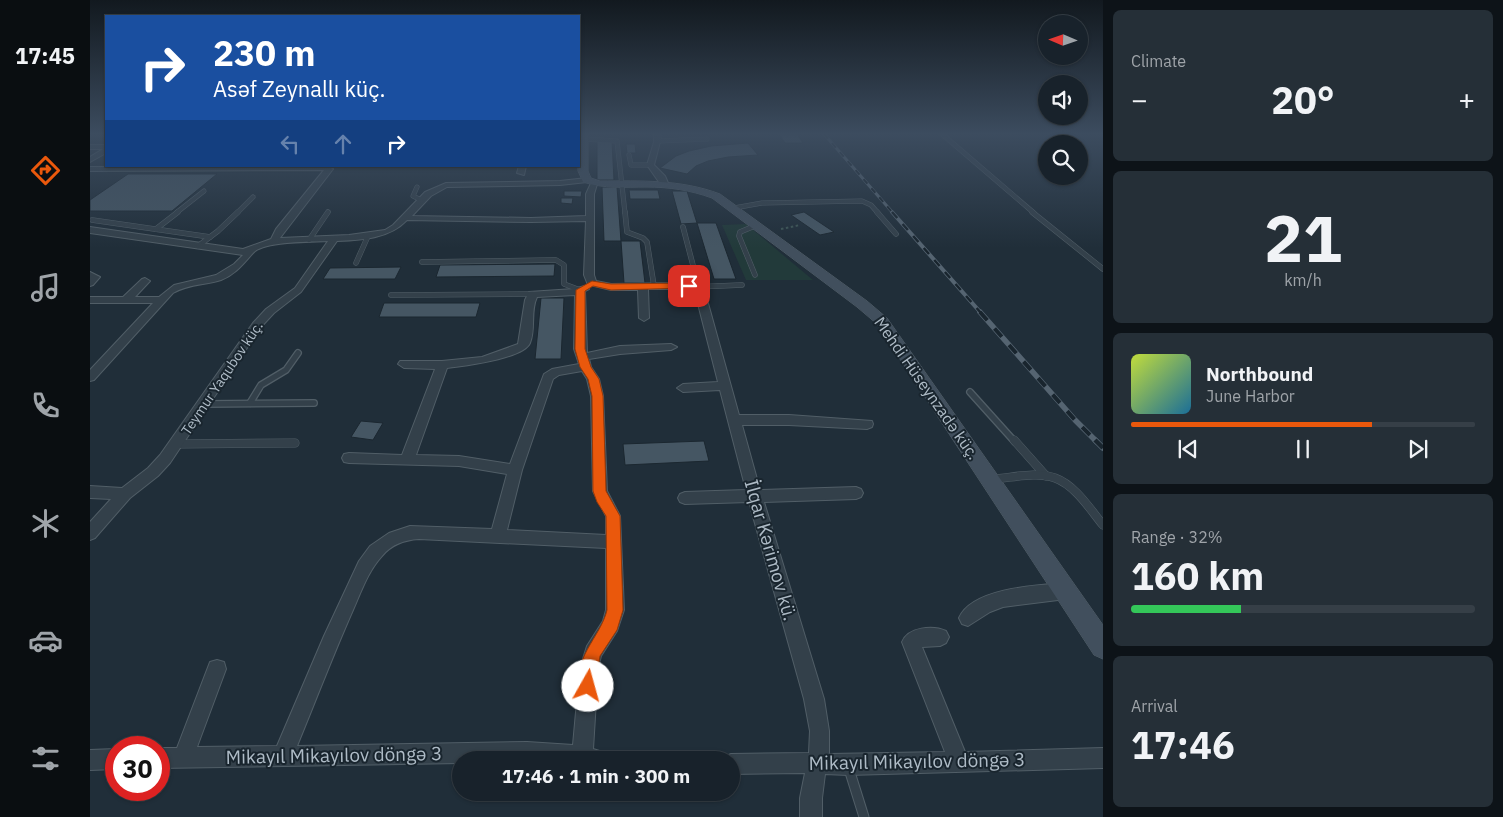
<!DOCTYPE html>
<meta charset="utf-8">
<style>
body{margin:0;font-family:"IBM Plex Sans",sans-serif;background:#252f37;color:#f1f3f6;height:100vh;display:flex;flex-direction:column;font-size:19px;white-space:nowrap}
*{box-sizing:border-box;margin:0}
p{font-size:16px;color:#9fa4a9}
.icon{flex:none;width:28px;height:28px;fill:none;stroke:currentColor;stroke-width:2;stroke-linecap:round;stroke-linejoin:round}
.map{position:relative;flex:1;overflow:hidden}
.panel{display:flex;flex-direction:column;gap:10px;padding:10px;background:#0d1318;width:400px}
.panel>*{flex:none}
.banner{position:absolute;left:15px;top:15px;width:475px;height:152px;border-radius:0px;box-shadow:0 1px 4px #0004,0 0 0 1px #363f47;background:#1a4fa0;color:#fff;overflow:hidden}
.needle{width:32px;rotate:272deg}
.buttons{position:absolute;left:948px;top:15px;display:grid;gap:10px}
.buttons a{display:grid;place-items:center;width:50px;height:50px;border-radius:50%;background:#18222b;box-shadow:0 1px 4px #0004,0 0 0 1px #363f47;font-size:25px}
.speed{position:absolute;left:15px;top:736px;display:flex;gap:10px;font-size:25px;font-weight:700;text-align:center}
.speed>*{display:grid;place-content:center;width:65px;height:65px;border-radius:50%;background:#18222b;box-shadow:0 1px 4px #0004,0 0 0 1px #363f47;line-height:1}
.speed .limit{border:8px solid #d22;background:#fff;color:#111}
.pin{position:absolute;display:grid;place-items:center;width:42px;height:42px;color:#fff;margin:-21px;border-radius:10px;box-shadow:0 2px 8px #0006}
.me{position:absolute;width:55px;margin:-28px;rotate:7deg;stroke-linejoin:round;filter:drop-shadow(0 0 4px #0008)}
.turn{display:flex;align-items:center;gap:18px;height:105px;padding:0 25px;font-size:22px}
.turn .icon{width:65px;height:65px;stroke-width:2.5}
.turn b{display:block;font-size:35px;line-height:42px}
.lanes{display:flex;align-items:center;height:48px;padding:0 25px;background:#0003;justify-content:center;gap:25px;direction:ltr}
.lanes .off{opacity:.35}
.big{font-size:38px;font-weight:800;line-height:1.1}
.panel .widget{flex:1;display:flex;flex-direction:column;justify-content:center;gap:8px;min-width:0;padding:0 18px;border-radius:8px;background:#252f37}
.panel .dial{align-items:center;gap:0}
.dial b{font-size:65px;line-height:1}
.song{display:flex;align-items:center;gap:15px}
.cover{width:60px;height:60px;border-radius:8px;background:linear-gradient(135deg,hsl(70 70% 55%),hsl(200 70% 35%))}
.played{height:5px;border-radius:2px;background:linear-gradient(90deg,#ea580c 70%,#363f47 70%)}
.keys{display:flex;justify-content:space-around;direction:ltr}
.heat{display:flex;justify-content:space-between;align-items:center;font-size:28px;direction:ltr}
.charge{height:8px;border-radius:4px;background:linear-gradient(90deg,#34c759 32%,#363f47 0)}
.trip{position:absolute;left:362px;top:751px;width:288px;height:50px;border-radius:25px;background:#18222b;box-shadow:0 1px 4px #0004,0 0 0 1px #363f47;font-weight:800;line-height:50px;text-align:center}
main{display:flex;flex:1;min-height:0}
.tab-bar{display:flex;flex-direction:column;width:90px;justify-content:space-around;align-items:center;background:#0a0e11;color:#9fa4a9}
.tab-bar .icon{width:35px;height:35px}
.tab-bar .on{color:#ea580c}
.tab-bar b{font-size:22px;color:#f1f3f6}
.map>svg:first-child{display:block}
.green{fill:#223a3a}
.building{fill:#455663;stroke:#1b2730}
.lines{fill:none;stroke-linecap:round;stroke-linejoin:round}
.lane-far4-casing{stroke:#515e67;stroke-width:5}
.lane-far3-casing{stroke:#515e67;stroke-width:5.5}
.lane-far2-casing{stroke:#515e67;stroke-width:8}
.lane-far1-casing{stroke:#515e67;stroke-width:9}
.lane-casing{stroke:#515e67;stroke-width:11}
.street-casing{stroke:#515e67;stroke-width:2}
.secondary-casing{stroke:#515e67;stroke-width:1}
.path{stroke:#3f5756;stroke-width:2;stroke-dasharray:2.5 2.5;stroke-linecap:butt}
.lane-far4{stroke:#33404a;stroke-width:4}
.lane-far3{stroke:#33404a;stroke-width:4.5}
.lane-far2{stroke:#33404a;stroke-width:5.5}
.lane-far1{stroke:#33404a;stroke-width:8}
.lane{stroke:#33404a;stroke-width:9}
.street{fill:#33404a;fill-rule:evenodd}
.secondary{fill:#414f5d;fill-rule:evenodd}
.rail-far3-casing{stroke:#556471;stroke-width:3}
.rail-far2-casing{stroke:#556471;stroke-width:4}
.rail-far1-casing{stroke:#556471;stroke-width:5.5}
.rail-casing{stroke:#556471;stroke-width:6}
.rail-far3{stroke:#19252e;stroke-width:2;stroke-dasharray:6;stroke-linecap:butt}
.rail-far2{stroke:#19252e;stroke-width:2.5;stroke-dasharray:8;stroke-linecap:butt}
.rail-far1{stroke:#19252e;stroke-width:4;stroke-dasharray:11;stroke-linecap:butt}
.rail{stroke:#19252e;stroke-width:4.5;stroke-dasharray:14;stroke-linecap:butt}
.route{fill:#ea580c;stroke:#983908}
.labels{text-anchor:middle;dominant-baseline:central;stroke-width:4;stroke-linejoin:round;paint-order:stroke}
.far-street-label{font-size:14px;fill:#aebbc6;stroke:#19252e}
.street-label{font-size:16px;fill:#aebbc6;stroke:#19252e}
.near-street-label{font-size:19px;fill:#aebbc6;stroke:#19252e}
</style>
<main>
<nav class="tab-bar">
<b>17:45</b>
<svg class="icon on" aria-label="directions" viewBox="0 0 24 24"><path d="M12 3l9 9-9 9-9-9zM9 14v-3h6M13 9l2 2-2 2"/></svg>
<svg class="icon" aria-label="music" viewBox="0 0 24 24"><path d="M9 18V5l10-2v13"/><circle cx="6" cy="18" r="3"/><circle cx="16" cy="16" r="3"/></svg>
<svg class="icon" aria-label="phone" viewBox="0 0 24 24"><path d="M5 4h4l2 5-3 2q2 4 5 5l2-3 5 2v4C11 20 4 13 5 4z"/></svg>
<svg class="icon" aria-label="climate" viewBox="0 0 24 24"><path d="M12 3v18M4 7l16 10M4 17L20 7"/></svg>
<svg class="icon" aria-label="car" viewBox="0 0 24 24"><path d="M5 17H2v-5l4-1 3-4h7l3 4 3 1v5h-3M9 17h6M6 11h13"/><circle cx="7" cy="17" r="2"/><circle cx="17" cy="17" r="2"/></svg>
<svg class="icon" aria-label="filters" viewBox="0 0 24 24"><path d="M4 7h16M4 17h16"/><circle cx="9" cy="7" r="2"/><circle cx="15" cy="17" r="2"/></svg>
</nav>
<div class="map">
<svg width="1013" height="817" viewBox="0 0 1013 817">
<rect width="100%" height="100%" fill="#202e39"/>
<path class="green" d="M656,224L723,280H656L632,225Z"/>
<g class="building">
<path d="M689,134H707L713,143H695Z"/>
<path d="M507,141H522L524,180H507Z"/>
<path d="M658,143L668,155L638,157L618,161L606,166L597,174L570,168L586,156L599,151L621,146Z"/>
<path d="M536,144H545L546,153H537Z"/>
<path d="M38,174H127L82,211H0V200Z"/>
<path d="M512,187H527L531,241H514Z"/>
<path d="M539,190H568L570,199H540Z"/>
<path d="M474,191H492L491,197L474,196Z"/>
<path d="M582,191H597L607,223L591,224Z"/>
<path d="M471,198H483L482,204L471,203Z"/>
<path d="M714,212L744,232L730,235L701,215Z"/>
<path d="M607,223H626L646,279H624Z"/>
<path d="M531,241H550L555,283H534Z"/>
<path d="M465,264L464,276L346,277L350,265Z"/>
<path d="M311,267L305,279H233L240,268Z"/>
<path d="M451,298H474L471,359H445Z"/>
<path d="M294,303H390L386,317H289Z"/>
<path d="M271,421L293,423L283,440L261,437Z"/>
<path d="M614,441L619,461L535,465L533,444Z"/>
</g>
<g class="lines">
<g class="lane-far4-casing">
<g id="lane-far4">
<path d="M852,134L944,213"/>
<path d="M494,139L527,141L535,213"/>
<path d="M568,141L617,139"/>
<path d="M539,155L541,165H560"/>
<path d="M327,187L323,196L331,200"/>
<path d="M644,208L672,203L772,201L781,205L788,213"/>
<path d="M86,213L114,191"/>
<path d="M147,213L163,197"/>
</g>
</g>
<g class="lane-far3-casing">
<g id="lane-far3">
<path d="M535,212L537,232L553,238L557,242L564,286"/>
<path d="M787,212L806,234"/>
<path d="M942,212L1013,269"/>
<path d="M2,220L120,237"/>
<path d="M593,227L605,273L604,287L652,285"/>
<path d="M66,229L88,212"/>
<path d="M219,240L238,212"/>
<path d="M108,246L128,231L148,212"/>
<path d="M332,262L466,260L474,265V284L490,290"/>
<path d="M266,263L278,236"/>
<path d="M665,275L649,236L650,232L667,225"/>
<path d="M301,295L443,294"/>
</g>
</g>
<g class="lane-far2-casing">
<g id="lane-far2">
<path d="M880,392L925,442"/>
<path d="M160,403L171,385L196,370L208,353"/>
<path d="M114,404L224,403"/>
</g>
</g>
<g class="lane-far1-casing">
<g id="lane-far1">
<path d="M924,440L956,476"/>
<path d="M87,444L205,443"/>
<path d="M902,479C922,478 946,471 965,478C985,485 1000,509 1013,525"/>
</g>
</g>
<g class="lane-casing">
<path id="lane" d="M759,769L774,817"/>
</g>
<g class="street-casing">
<g id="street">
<path d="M564,134H570L571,138L564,165L575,176L578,183L574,185H571L557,165L564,142Z"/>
<path d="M0,145H16V153L0,162V157L13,149H0Z"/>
<path d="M236,166L243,169L190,238L259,235L295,230L303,225L335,192L356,183L470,181L497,178L501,180L497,182L470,185L357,187L341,196L322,216L441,218L496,216V194L502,181H508L504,194V275L506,281L521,284L599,283L607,285L616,296L649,415H699L782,421L783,424L782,427L777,429L699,425H652L670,490L766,487L771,489L773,493L771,497L766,499L674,502L734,699L739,731V754L855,752L812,642C818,627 843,625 856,631L859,637L856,643L850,646L832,647L875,752L1013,748V768L758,775L735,774L732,798V817H710V798L715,773L641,774V760H632L634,757L641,754L719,753L720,731L714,699L659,502L595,504L590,502L588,498L590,494L595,492L656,490L630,390L593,392L587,388L593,384L628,382L606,296L599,289H558L559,318L554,321L549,318L548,290H521L500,285L499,289L495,291L497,353L530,346L581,344L587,347L581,350L530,354L499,359L501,367L509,379L513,396L517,491L530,516L534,610L527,631L511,656L508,668L503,749L516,753L519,760H371V763L69,768V748H87L120,662L127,660L134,662L136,669L107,747L187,746L234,636L269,561L280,546L299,533L320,526L402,529L417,474L369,466L259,463L254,462L252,458L254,454L259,453L312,455L345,369L314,368L308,364L310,361H352L392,357L428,344L435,300L439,292L484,289L498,285L494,275L496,221L441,222L317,220C299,239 271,240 247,241L211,292L184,313L171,327L80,463L68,476L40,498L5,538L0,540V522L21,499L0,498V486L32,488L58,468L70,455L163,323L176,309L205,288L238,241C222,242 173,241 163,253C153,264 146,274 131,280C115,285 98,284 83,293L4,380L0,381V370L63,303H0V297H33L52,279L55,278L60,281L45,297H69L84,285L126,275L144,264L153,255L0,233V227L153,249L181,239L186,229L234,170L0,171V167ZM485,295L484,349L489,364L462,369L454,374L420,464L369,456L326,455L357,368C373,366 433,359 440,343C446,329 440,311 447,297ZM492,371L497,379L501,396L503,491L516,516V535L417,530L432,470L463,379L469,375ZM329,539L516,548V610L513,621L497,646L490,668L483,745L437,742L207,746C226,700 243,655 263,610C271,592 278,571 292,556C302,544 314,540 329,539Z"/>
<path d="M429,166H436L434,175L427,173Z"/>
<path d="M0,272L10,277L3,285L0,286Z"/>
<path d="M976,583L982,585L984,591L982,597L976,599L913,607L900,612L878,626L872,624L869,618C882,588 948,585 976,583Z"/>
<path d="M26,749V769L0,770V750Z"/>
</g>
</g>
<g class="secondary-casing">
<path id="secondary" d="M490,134H498V171L501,178L510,181C551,181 590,179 630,194L777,301L797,318L1013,625V659L1004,655L787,324L767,307L622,198C600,190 579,187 556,187C535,187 514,189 493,182L488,171Z"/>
</g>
<path class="path" d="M691,229L710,225"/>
<use href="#lane-far4" class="lane-far4"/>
<use href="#lane-far3" class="lane-far3"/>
<use href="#lane-far2" class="lane-far2"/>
<use href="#lane-far1" class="lane-far1"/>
<use href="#lane" class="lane"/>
<use href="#street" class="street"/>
<use href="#secondary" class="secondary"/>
<g class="rail-far3-casing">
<path id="rail-far3" d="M734,134L803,213"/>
</g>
<g class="rail-far2-casing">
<path id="rail-far2" d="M802,212L891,313"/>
</g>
<g class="rail-far1-casing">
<path id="rail-far1" d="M890,312L985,420L1007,442"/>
</g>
<g class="rail-casing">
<path id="rail" d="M1005,440L1013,448"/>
</g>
<use href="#rail-far3" class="rail-far3"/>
<use href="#rail-far2" class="rail-far2"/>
<use href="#rail-far1" class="rail-far1"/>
<use href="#rail" class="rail"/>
</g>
<linearGradient id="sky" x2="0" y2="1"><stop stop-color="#12191f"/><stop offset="0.54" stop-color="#3c4c5f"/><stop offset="1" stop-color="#3c4c5f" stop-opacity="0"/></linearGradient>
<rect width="1013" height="248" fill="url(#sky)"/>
<path class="route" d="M502,281L521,284L599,283L604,286L599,288L521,290L503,286L495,291V349L501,367L509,379L513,396L516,491L530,516L533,610L527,630L510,656L504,692L498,694L492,692C479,661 511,637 517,610L516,516L507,502L503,491L502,396L498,379L490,367L485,349L486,290Z"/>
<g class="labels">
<g class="far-street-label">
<text transform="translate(132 378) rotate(-56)">Teymur Yaqubov küç.</text>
</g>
<g class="street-label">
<text transform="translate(837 388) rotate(55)">Mehdi Hüseynzadə küç.</text>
</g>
<g class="near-street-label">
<text transform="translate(681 550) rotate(74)">İlqar Kərimov kü.</text>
<text transform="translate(244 755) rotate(-1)">Mikayıl Mikayılov döngə 3</text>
<text transform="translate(827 761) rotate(-1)">Mikayıl Mikayılov döngə 3</text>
</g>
</g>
</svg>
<div class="buttons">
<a><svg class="needle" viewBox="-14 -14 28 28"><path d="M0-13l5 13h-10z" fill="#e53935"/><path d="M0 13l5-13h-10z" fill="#9fa4a9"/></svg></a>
<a><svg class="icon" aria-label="sound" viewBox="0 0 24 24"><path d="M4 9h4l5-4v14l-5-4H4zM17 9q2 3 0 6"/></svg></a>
<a><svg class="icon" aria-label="search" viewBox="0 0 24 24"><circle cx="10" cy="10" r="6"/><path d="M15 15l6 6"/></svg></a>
</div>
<div class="speed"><div class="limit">30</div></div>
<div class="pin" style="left:599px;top:286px;background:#d93025"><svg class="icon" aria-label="arrive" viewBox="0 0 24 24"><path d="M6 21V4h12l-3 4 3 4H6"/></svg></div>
<svg class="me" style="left:498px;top:686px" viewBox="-20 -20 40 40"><circle r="19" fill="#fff"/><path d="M0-13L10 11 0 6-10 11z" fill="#ea580c"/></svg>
<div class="trip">17:46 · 1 min · 300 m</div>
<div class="banner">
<div class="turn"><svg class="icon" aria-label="right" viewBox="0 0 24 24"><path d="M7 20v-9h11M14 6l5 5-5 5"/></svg><div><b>230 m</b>Asəf Zeynallı küç.</div></div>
<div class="lanes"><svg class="icon off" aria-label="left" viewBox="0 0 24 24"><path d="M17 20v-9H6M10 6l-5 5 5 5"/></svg><svg class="icon off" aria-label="ahead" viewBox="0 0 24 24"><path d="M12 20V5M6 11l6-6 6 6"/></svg><svg class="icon" aria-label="right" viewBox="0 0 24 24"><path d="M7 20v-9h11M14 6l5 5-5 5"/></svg></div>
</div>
</div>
<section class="panel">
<div class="widget"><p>Climate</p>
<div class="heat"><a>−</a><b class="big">20°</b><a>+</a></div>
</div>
<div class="widget dial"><b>21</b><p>km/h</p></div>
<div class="widget">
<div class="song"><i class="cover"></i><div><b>Northbound</b><p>June Harbor</p></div></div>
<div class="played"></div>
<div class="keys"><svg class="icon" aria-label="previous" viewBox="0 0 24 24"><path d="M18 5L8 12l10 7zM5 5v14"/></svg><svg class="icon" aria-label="pause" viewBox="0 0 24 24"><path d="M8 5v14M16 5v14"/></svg><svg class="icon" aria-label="next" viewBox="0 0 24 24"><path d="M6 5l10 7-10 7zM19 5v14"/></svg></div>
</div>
<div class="widget"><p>Range · 32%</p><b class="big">160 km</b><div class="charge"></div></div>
<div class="widget"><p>Arrival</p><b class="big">17:46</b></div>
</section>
</main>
